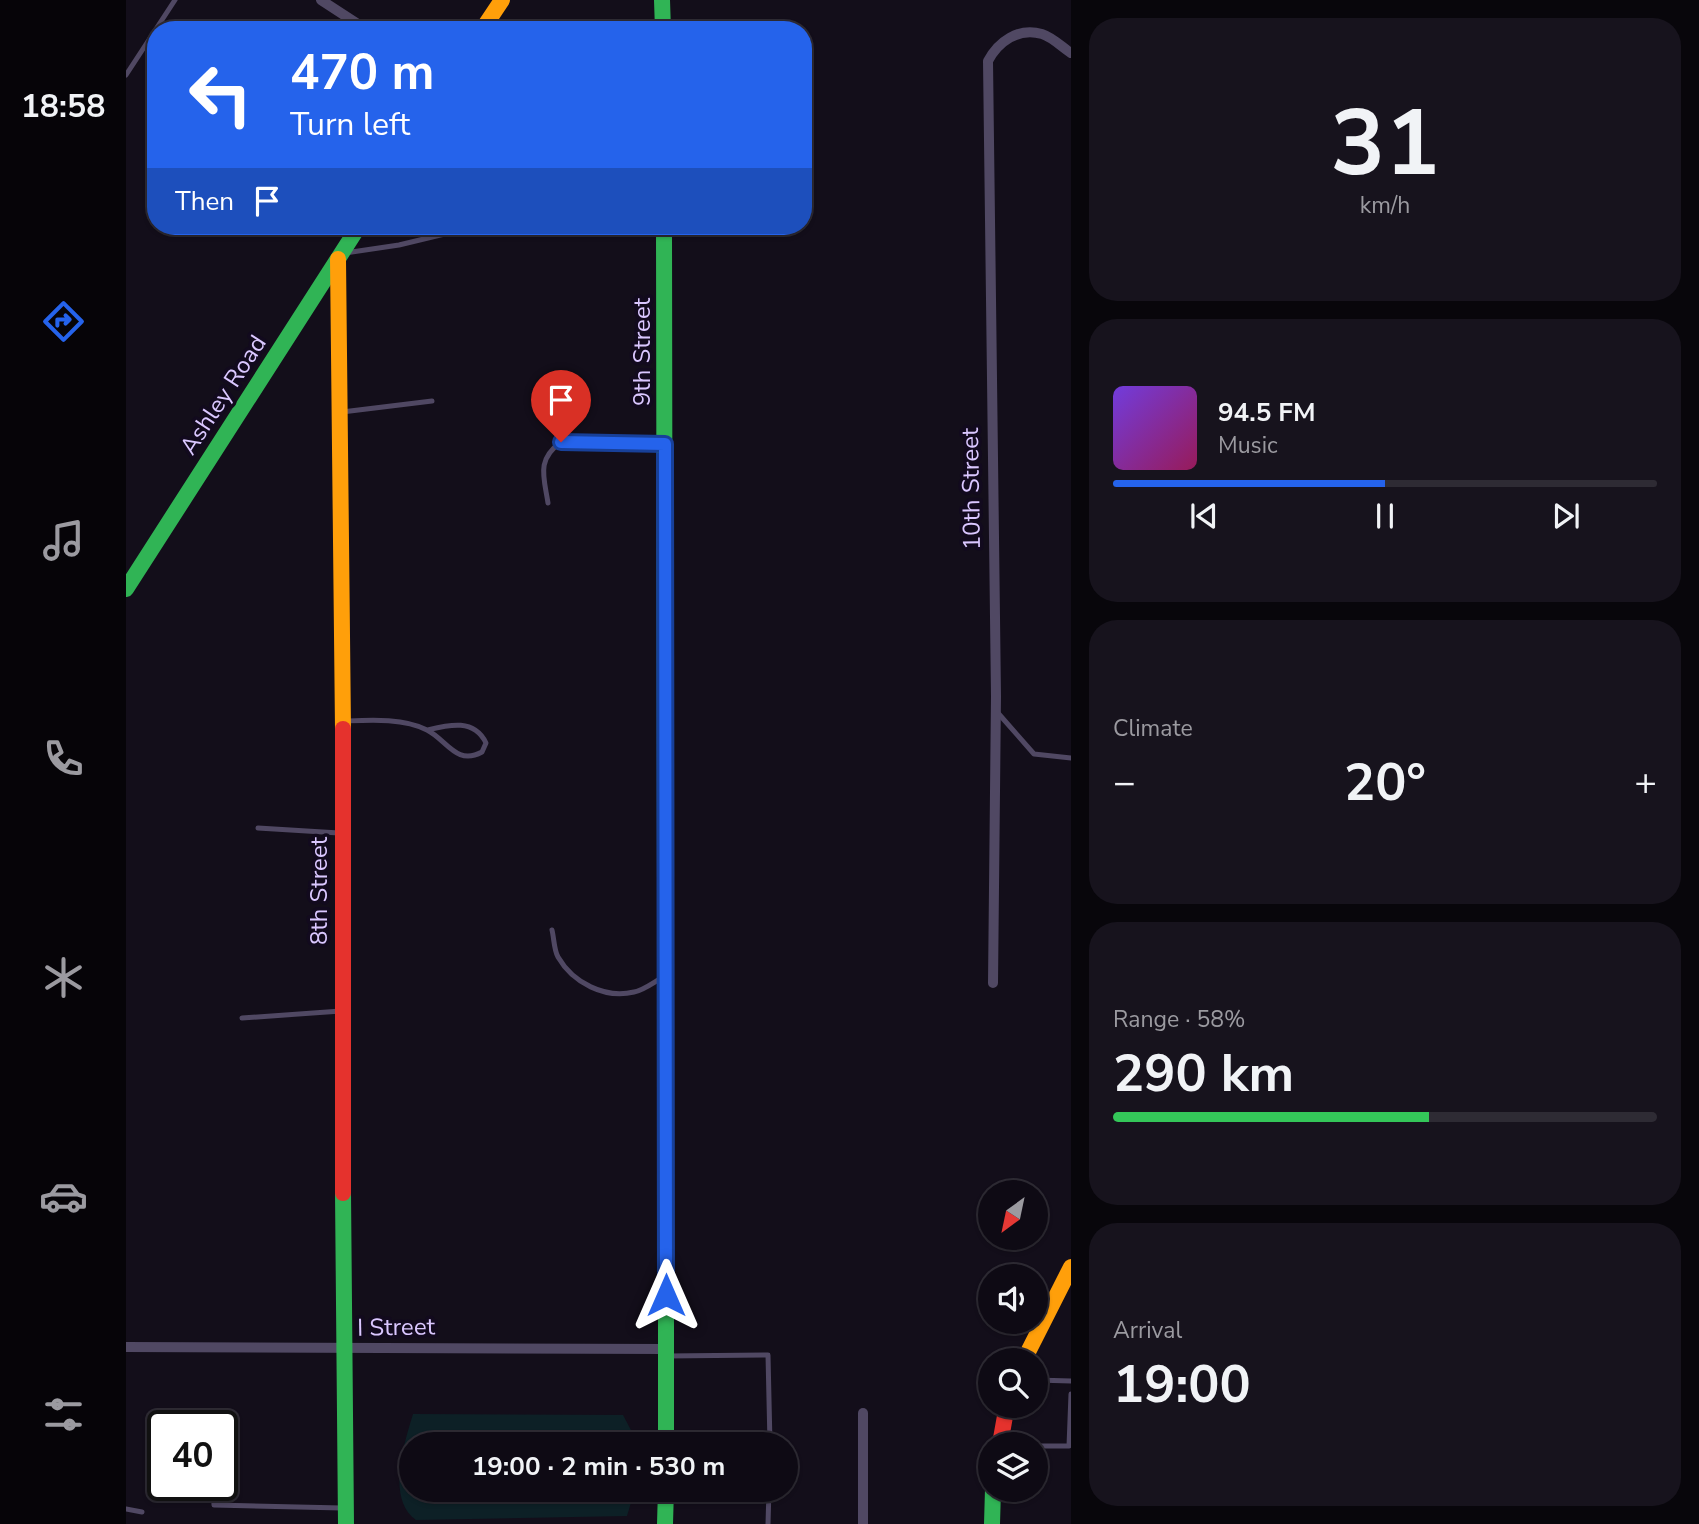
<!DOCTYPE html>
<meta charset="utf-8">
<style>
body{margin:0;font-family:"Nunito Sans",sans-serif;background:#17131d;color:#f1f3f6;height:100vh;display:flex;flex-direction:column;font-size:26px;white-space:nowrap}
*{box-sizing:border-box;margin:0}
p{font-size:23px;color:#9b9aa0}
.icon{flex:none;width:38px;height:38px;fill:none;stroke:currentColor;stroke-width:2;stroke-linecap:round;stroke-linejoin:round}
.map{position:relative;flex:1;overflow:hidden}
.drawer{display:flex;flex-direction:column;gap:18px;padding:18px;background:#08060b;width:628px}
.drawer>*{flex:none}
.top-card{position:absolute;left:21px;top:21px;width:665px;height:214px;border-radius:28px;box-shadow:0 2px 5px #0004,0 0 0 2px #2e2b34;background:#2563eb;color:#fff;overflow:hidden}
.needle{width:46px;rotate:213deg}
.buttons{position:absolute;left:852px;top:1180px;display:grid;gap:14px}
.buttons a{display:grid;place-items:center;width:70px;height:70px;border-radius:50%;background:#0e0a14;box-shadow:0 2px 5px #0004,0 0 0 2px #2e2b34;font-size:35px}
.speed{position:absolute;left:21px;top:1410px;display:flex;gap:14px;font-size:35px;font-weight:700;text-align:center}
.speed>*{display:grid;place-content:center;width:91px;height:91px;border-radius:50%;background:#0e0a14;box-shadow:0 2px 5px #0004,0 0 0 2px #2e2b34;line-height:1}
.speed .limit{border:4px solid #111;border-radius:10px;background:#fff;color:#111}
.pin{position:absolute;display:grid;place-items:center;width:60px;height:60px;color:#fff;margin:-72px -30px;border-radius:50% 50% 50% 0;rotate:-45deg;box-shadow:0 0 7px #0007}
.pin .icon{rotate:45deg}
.me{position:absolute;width:77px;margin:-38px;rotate:0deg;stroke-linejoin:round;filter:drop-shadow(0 0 5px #0008)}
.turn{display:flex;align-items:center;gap:24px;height:147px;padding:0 28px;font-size:32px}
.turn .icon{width:91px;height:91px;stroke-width:2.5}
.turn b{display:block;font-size:49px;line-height:60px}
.then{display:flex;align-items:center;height:66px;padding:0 28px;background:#0003;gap:14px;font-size:26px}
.big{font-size:52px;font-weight:700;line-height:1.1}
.drawer .widget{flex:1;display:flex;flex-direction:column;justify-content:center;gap:10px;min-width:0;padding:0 24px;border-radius:28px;background:#17131d}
.drawer .dial{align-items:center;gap:0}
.dial b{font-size:91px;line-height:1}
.song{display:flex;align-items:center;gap:21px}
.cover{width:84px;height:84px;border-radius:10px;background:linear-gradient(135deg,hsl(260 70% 55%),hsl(330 70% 35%))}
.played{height:7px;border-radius:4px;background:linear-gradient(90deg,#2563eb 50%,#2e2b34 50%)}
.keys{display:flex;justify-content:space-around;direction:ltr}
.heat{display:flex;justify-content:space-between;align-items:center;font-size:38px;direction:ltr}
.charge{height:10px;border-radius:5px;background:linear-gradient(90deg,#34c759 58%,#2e2b34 0)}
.trip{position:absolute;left:273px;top:1432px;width:399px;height:70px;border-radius:35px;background:#0e0a14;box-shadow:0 2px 5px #0004,0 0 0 2px #2e2b34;font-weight:700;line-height:70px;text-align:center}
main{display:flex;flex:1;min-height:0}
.dock{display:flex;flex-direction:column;width:126px;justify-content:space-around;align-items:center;background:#060408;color:#9b9aa0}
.dock .icon{width:49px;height:49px}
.dock .on{color:#2563eb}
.dock b{font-size:32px;color:#f1f3f6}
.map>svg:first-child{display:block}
.green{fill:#0d2026}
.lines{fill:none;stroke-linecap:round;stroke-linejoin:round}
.lane{stroke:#504863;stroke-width:5}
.street{stroke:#504863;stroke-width:10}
.fast{stroke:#30b455;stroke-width:16}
.slow{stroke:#ff9f0a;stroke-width:16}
.jam{stroke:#e5322d;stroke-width:16}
.route-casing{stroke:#184099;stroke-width:18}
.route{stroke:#2563eb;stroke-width:12}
.labels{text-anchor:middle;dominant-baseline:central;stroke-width:7;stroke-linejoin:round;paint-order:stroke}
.street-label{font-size:24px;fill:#dac7ff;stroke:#120a1e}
</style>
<main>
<nav class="dock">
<b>18:58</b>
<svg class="icon on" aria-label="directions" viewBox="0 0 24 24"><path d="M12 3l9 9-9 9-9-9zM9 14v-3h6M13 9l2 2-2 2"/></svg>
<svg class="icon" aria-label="music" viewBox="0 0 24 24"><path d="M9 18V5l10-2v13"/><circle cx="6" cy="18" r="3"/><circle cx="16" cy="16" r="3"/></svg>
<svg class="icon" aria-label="phone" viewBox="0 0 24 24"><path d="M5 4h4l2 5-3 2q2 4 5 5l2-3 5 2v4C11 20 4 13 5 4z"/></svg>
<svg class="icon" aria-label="climate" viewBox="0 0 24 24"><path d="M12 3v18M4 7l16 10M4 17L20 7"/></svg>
<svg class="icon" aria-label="car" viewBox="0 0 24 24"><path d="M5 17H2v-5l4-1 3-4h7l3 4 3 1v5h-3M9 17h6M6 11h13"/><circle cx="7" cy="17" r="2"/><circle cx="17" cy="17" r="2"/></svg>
<svg class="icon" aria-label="filters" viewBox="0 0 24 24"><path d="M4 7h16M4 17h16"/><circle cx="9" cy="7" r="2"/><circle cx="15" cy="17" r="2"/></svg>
</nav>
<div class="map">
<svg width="945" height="1524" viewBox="0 0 945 1524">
<rect width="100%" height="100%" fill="#130e1a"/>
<path class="green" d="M287,1414L497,1415L507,1434L508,1444H285V1489H509L501,1516L290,1520C260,1499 278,1444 287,1414Z"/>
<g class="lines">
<g class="lane">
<path d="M0,75L49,0"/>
<path d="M219,253L273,245L331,231"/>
<path d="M216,412L306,401"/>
<path d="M422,503C418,477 410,460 435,442L536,444"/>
<path d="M872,713L908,754L945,758"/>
<path d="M220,721C244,720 278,718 301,730C321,740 330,766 356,752L360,743C348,718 322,725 301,730"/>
<path d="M132,828L213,833"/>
<path d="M426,930C428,938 428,950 432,957C447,983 479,999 508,992C518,990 528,982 537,977"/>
<path d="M116,1018L215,1011"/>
<path d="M541,1356L642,1355L644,1444"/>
<path d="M910,1380L945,1381"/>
<path d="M910,1446H943L945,1394"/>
<path d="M87,1486L88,1505L216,1508"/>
<path d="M0,1509L16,1512"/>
<path d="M642,1524L643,1489"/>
</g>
<g class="street">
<path d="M195,0L241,30"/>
<path d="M867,983L870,696L862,61C872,42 892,27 916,34C926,37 936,47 945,53"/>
<path d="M0,1347L540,1349"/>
<path d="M737,1524V1413"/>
</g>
<g class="fast">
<path d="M536,0L537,30"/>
<path d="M538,226L539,879"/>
<path d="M0,589L233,226"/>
<path d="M217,1193L220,1524"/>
<path d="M540,1244V1444"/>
<path d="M539,1524L540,1489"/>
<path d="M866,1524L867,1489"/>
</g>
<g class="slow">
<path d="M356,30L376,0"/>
<path d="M212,259L217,729"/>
<path d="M898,1360L945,1267"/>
</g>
<g class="jam">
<path d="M217,729V1193"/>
<path d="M539,879L540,1244"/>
<path d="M874,1444L881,1405"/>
</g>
</g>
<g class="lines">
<g class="route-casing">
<path id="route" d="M435,442L539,444L540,1295"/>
</g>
<use href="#route" class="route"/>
</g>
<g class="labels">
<g class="street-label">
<text transform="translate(516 352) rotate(-90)">9th Street</text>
<text transform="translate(97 395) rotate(-57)">Ashley Road</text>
<text transform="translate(845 489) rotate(-91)">10th Street</text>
<text transform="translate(193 891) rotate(-90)">8th Street</text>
<text transform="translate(270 1327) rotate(-1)">I Street</text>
</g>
</g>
</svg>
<div class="buttons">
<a><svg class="needle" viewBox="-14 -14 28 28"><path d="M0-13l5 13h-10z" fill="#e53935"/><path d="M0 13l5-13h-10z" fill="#9b9aa0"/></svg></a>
<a><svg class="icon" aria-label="sound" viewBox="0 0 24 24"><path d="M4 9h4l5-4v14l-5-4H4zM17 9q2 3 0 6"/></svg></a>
<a><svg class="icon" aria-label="search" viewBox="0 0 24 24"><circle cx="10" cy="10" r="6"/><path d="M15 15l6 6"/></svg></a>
<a><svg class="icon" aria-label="layers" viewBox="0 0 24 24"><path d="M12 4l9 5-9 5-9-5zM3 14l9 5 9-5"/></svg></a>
</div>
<div class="speed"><div class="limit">40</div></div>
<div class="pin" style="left:435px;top:442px;background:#d93025"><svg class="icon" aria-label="arrive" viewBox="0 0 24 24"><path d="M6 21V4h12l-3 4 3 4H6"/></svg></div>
<svg class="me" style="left:540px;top:1295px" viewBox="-20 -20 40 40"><path d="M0-17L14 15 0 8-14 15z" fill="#2563eb" stroke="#fff" stroke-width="4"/></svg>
<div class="trip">19:00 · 2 min · 530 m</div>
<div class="top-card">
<div class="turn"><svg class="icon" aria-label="left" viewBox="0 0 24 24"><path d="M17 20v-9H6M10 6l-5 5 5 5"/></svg><div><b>470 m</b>Turn left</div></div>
<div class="then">Then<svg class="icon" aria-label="arrive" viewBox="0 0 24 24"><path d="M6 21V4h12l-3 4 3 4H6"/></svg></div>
</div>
</div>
<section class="drawer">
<div class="widget dial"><b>31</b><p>km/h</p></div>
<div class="widget">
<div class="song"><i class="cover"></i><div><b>94.5 FM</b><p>Music</p></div></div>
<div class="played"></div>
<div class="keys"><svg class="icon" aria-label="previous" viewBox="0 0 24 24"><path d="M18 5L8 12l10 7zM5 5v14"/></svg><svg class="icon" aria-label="pause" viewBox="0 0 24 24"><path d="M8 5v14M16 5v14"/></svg><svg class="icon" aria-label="next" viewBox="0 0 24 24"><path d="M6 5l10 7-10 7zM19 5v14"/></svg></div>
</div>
<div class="widget"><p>Climate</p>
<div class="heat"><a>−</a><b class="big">20°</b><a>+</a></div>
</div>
<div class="widget"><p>Range · 58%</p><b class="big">290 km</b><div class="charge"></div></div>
<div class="widget"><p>Arrival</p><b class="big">19:00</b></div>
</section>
</main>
